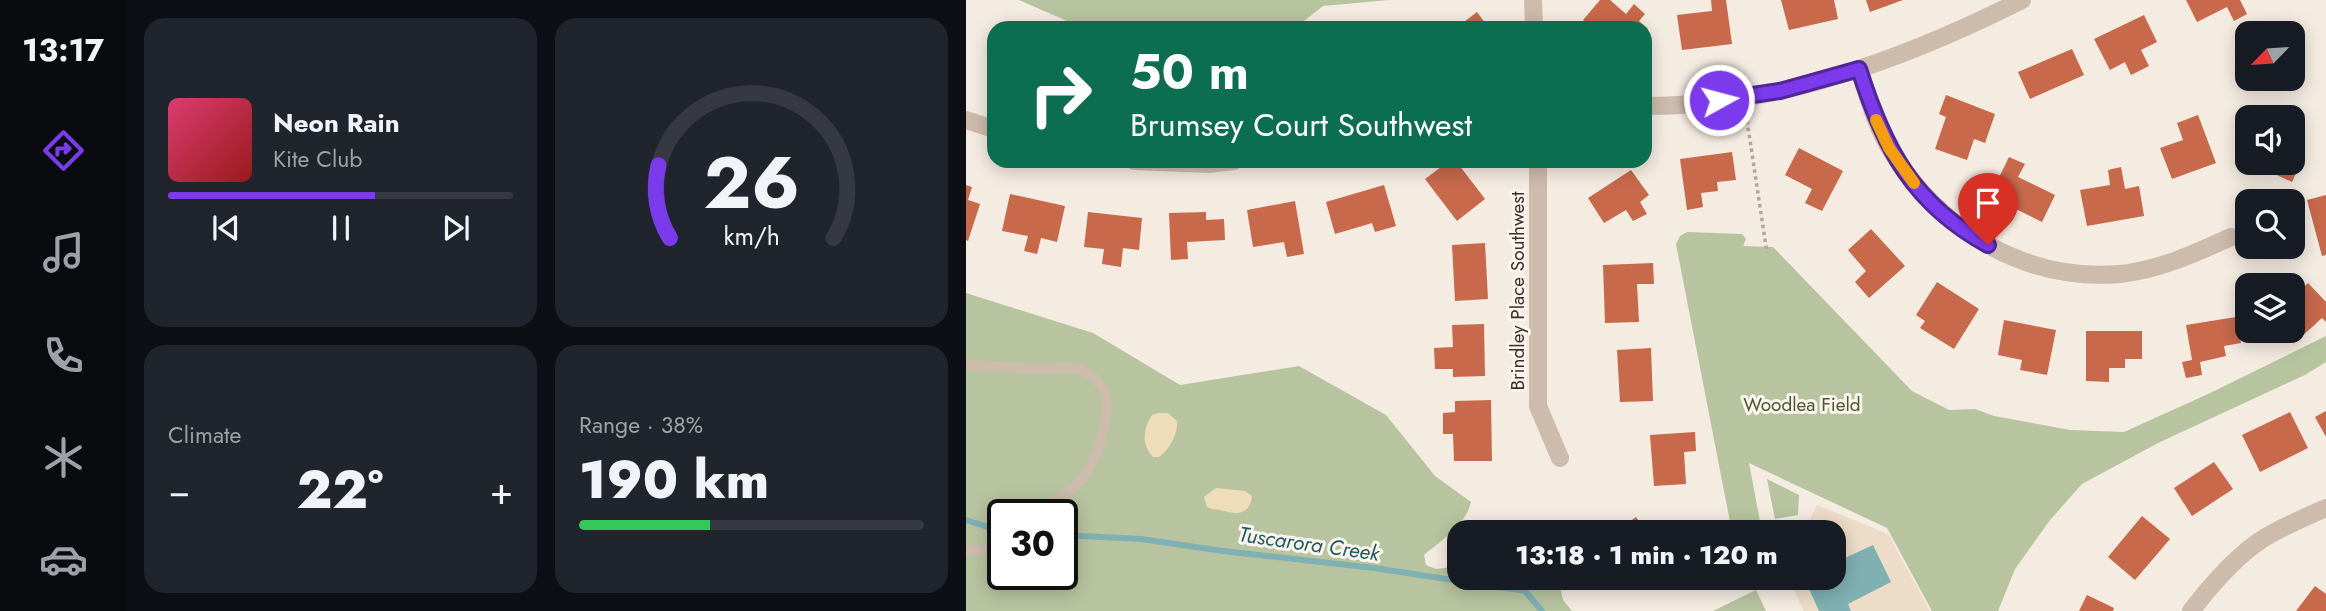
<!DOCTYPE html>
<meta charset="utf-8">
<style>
body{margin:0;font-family:Jost,sans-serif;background:#20242c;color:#f1f3f6;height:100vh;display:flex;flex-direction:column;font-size:26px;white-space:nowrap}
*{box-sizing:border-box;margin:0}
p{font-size:23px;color:#9ea1a6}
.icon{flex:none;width:38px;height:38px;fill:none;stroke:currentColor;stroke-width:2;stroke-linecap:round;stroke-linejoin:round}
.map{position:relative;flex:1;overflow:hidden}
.side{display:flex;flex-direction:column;gap:18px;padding:18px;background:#0d0f14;width:840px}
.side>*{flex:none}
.top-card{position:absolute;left:21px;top:21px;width:665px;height:147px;border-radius:21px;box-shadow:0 4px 18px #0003;background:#0b6e4f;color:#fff;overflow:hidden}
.needle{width:46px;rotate:245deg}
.fabs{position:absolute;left:1269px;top:21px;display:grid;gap:14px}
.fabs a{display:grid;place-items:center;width:70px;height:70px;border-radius:14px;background:#171b24;box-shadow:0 4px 18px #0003;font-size:35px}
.speed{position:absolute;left:21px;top:499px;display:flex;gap:14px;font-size:35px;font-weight:700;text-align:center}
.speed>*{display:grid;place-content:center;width:91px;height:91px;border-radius:50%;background:#171b24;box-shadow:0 4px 18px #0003;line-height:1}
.speed .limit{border:4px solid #111;border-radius:10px;background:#fff;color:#111}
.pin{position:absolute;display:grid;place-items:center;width:60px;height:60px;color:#fff;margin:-72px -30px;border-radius:50% 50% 50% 0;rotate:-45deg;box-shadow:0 0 7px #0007}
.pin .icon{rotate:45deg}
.me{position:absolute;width:77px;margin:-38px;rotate:83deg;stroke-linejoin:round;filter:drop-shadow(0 0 5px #0008)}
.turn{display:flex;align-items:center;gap:24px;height:147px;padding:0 28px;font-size:32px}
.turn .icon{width:91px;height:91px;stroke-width:2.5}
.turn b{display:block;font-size:49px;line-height:60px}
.big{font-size:52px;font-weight:800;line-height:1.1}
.side .card{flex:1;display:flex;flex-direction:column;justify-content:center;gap:10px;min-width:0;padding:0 24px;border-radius:21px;background:#20242c}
.side .dial{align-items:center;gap:0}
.dial svg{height:182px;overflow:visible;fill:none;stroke:#363941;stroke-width:7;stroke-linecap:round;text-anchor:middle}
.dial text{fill:#f1f3f6;stroke:none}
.song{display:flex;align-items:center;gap:21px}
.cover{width:84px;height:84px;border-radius:10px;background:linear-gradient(135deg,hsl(340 70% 55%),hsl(0 70% 35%))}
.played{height:7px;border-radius:4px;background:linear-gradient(90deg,#7c3aed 60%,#363941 60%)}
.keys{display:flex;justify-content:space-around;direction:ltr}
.heat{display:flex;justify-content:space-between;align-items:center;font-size:38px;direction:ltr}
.charge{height:10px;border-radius:5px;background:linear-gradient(90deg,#34c759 38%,#363941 0)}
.side .tiles{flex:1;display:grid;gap:18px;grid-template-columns:repeat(2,1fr)}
.trip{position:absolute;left:481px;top:520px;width:399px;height:70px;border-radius:21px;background:#171b24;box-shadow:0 4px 18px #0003;font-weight:800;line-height:70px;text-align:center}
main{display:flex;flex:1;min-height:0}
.tab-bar{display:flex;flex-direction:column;width:126px;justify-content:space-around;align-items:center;background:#090b0e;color:#9ea1a6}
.tab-bar .icon{width:49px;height:49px}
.tab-bar .current{color:#7c3aed}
.tab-bar b{font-size:32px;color:#f1f3f6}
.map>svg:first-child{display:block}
.green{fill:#b8c4a0;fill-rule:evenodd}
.sand{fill:#efdcb8}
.plaza{fill:#ecdcc8}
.water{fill:#7fb0b2}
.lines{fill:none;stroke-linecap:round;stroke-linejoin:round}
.stream{stroke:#7fb0b2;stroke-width:6}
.building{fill:#c8694b}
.path{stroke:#b9a596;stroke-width:3.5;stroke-dasharray:3.5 3.5;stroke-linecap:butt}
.lane{stroke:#cdbbac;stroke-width:10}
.street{stroke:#cdbbac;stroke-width:18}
.route-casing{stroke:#51269a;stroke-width:18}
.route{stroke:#7c3aed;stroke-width:12}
.slow{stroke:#f59e0b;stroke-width:12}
.labels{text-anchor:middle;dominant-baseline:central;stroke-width:6;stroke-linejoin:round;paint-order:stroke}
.street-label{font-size:19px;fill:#3b302b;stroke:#fbf5ee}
.park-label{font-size:19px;fill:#4a5a2e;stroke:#fbf5ee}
.water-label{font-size:21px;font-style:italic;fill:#1f5a5e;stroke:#fbf5ee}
</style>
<main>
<nav class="tab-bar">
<b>13:17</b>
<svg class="icon current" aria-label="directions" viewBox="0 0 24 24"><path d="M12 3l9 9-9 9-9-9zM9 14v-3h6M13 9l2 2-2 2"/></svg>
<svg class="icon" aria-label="music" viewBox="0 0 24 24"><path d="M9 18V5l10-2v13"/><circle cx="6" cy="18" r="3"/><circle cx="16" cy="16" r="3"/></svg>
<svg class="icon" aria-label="phone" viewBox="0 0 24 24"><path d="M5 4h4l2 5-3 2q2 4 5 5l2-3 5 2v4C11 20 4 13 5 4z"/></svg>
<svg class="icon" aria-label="climate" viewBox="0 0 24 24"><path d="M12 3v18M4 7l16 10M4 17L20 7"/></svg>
<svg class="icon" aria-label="car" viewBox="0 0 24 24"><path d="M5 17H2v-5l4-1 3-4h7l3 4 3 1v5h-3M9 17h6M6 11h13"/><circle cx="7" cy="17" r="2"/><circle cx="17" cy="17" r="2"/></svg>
</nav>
<section class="side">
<div class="tiles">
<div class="card">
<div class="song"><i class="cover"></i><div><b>Neon Rain</b><p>Kite Club</p></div></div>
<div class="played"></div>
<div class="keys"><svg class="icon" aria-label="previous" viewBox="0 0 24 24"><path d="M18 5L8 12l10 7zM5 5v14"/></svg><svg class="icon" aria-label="pause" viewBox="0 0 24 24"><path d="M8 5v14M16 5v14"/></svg><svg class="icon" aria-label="next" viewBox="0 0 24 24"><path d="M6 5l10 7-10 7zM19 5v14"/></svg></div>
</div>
<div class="card dial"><svg viewBox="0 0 100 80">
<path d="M14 69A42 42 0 1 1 86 69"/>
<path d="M14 69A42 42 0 0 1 9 37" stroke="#7c3aed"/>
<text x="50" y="56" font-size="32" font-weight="700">26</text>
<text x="50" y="72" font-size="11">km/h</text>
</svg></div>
<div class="card"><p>Climate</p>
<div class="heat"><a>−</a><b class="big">22°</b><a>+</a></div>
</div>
<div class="card"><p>Range · 38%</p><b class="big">190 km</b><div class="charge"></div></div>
</div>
</section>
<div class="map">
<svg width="1360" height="611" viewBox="0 0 1360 611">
<rect width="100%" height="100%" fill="#f4ebe1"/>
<g class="green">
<path d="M53,0H423L357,6L329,28H117Z"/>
<path d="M721,232L776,234L780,239L777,246L807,247L946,391L983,410L1009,409L1028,416L1104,430L1158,432L1242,394L1360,336V362L1339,375L1192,443L1116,484L1084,520L1049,569L1032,611H966L921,528L783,463L796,532H766L710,244L714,236Z"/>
<path d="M0,293L127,333L214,385L333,366L420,415L469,476L505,502C499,526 477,539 458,555L460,565L470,569L493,566L494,578H592L597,600L606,611H0ZM37,514H96V574H37Z"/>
<path d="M801,479L833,495L832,515L809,519Z"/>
<path d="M790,590L800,611H747Z"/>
</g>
<g class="sand">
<path d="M193,413H202L211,421C212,435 204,448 193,457H187C175,445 177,429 186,415Z"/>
<path d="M250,488L279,491L286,496C284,514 272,515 258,511C251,509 247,510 241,507L238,497Z"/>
</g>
<g class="plaza">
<path d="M851,505L922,534L964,611H885L881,604L907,545L868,563V532H830L841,526Z"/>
<path d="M822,578H838L853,611H838Z"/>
</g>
<path class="water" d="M907,545L925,582L882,604L885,611H853L838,578H868V563Z"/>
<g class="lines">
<g class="stream">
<path d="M0,520L35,531"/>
<path d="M96,535L175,539L257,551L408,568L559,591L576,611"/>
</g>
</g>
<g class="building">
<path d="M634,0H644L660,14L668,4L679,14L673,21L682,29L679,33V28H626L617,20Z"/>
<path d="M745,0H760L766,44L716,50L711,15L746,11Z"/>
<path d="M815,0H868L872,19L823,30Z"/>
<path d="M900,0H937L904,12Z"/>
<path d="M1220,0H1274L1281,14L1268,21L1261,7L1231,22Z"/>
<path d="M511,12L523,28H490Z"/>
<path d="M1178,15L1191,42L1175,50L1183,66L1165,75L1159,62L1144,70L1128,39Z"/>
<path d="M1106,49L1118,75L1064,99L1052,72Z"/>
<path d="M980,95L1029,114L1019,143L1008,139L1001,160L969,149L980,117L973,114Z"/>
<path d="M1232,115L1250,163L1206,179L1194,148L1217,140L1211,123Z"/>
<path d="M833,148L877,171L856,211L839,203L846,189L819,175Z"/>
<path d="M1326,148L1339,154L1326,182L1285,163H1326Z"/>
<path d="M766,152L770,180L751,182L752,191L735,193L737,207L721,210L714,159Z"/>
<path d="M1043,157L1059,164L1052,177L1089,195L1076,222L1024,196Z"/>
<path d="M483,161H490L519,199L491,221L459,179Z"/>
<path d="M1155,167L1159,189L1173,186L1178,216L1121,226L1114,190L1144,185L1142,170Z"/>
<path d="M665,170L683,195L674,202L681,214L667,221L660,210L638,223L622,198Z"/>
<path d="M0,185L6,187L2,200L14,204L2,241L0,240Z"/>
<path d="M418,185L430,226L409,232L406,223L369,234L360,202Z"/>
<path d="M44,194L99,206L91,242L75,238L71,254L58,251L62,236L36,231Z"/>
<path d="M1360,195V255L1356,256L1341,200Z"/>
<path d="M329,201L338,254L321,257L318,242L287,247L281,210Z"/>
<path d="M122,212L176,218L173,250L157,248L155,267L136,264L138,249L118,247Z"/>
<path d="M240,212V220L258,219L259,240L221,242L222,259L205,260L203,213Z"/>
<path d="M905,229L939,266L903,298L889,282L900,271L882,250Z"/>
<path d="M519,243L522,299L489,301L486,245Z"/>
<path d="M687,263L688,284H671L673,322L639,323L637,265Z"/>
<path d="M971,282L1013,309L988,349L954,328L959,321L950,315Z"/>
<path d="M1342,283L1360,302V322L1356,318L1333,339L1325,331H1326V298Z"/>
<path d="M1270,317L1275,343L1258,346L1260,356L1234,362L1236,375L1220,378L1216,362L1226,360L1220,325Z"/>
<path d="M1038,320L1090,330L1081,375L1054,370L1056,360L1032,355Z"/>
<path d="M518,324L519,376L487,377V369H469L468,348L487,347L486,325Z"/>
<path d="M1120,331H1176V359H1159V368H1143V382L1120,381Z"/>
<path d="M685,348L687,401L654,402L651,350Z"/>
<path d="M525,400L526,461H488L487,434H477V413L489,412V401Z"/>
<path d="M1360,411V437L1349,417Z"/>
<path d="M1324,412L1342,448L1294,472L1276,435Z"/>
<path d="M729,432L730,451L718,452L720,484L688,486L684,435Z"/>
<path d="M1248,462L1267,489L1226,516L1208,488Z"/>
<path d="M1176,516L1204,539L1169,580L1142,557Z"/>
<path d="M670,517L681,532H649Z"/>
<path d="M1349,586L1360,594V611H1330Z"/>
<path d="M1121,595L1148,608L1147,611H1113Z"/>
</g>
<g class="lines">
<path class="path" d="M780,114L801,253"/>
<g class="lane">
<path d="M0,365C25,366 50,368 75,369C87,369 108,365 118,371C127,376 136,384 139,394C145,416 130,465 115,480C102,495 83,505 67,514"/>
<path d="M0,551L24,549L37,540"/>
</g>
<g class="street">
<path d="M567,0L568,28"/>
<path d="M893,69C902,96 909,124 924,149C972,229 1059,282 1154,274C1193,270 1230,253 1265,237"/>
<path d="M679,106C812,106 939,59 1056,0"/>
<path d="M0,120L28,129"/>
<path d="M168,161L243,164L268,161"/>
<path d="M572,161V406L594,458"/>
<path d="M1225,611C1245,585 1268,558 1295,540C1315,527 1338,518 1360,508"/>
</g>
</g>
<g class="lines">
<g class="route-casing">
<path id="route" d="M753,100L814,91L893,69C918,148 947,204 1022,245"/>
</g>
<use href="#route" class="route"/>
<path class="slow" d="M910,120L923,148L948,183"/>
</g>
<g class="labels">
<g class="street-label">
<text transform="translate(551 291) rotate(-90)">Brindley Place Southwest</text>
</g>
<g class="park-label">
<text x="836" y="404">Woodlea Field</text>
</g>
<g class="water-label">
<text transform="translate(343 544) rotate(8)">Tuscarora Creek</text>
</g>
</g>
</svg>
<div class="fabs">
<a><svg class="needle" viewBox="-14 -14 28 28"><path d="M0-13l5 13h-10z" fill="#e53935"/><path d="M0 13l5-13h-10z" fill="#9ea1a6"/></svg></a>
<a><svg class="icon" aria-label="sound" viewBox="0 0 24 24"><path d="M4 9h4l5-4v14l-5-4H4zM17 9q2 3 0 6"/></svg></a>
<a><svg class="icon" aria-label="search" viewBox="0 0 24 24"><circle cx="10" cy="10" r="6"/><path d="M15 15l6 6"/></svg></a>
<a><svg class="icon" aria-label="layers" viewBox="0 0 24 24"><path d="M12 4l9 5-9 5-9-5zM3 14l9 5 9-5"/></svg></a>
</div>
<div class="speed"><div class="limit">30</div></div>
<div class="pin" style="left:1022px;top:245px;background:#d93025"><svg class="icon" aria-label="arrive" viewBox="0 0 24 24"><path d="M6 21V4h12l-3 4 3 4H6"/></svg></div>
<svg class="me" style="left:753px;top:100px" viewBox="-20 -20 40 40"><circle r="17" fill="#7c3aed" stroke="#fff" stroke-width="3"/><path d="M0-11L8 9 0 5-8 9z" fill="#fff"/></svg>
<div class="trip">13:18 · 1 min · 120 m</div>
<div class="top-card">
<div class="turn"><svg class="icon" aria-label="right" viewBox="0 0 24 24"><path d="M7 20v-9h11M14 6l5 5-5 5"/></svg><div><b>50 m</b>Brumsey Court Southwest</div></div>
</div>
</div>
</main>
